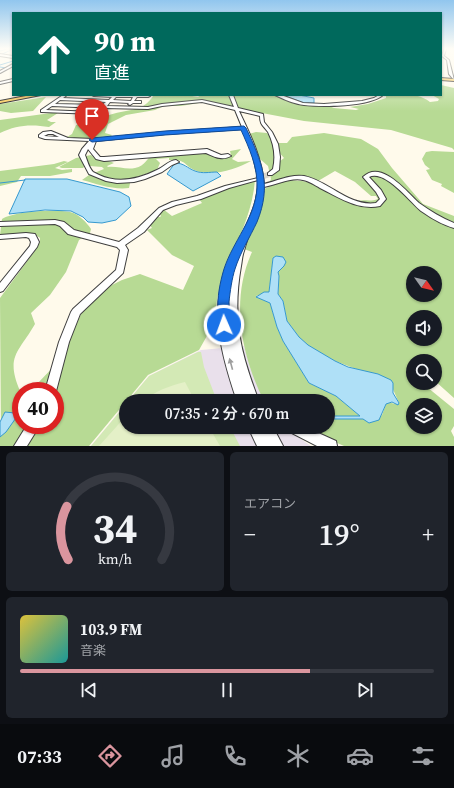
<!DOCTYPE html>
<html lang="ja">
<meta charset="utf-8">
<style>
body{margin:0;font-family:"Source Serif 4","Noto Sans JP",serif;background:#20242c;color:#f1f3f6;height:100vh;display:flex;flex-direction:column;font-size:15px;white-space:nowrap}
*{box-sizing:border-box;margin:0}
p{font-size:13px;color:#9ea1a6}
.icon{flex:none;width:22px;height:22px;fill:none;stroke:currentColor;stroke-width:2;stroke-linecap:round;stroke-linejoin:round}
.map{position:relative;height:446px;overflow:hidden}
.sheet{display:flex;flex-direction:column;gap:6px;padding:6px;background:#0d0f14;flex:1}
.sheet>*{flex:none}
.top-card{position:absolute;left:12px;top:12px;width:430px;height:84px;border-radius:0px;box-shadow:0 1px 3px #0004;background:#00695c;color:#fff;overflow:hidden}
.needle{width:26px;rotate:124deg}
.fabs{position:absolute;left:406px;top:266px;display:grid;gap:8px}
.fabs a{display:grid;place-items:center;width:36px;height:36px;border-radius:50%;background:#171b24;box-shadow:0 1px 3px #0004;font-size:20px}
.speed{position:absolute;left:12px;top:382px;display:flex;gap:8px;font-size:20px;font-weight:700;text-align:center}
.speed>*{display:grid;place-content:center;width:52px;height:52px;border-radius:50%;background:#171b24;box-shadow:0 1px 3px #0004;line-height:1}
.speed .limit{border:6px solid #d22;background:#fff;color:#111}
.pin{position:absolute;display:grid;place-items:center;width:34px;height:34px;color:#fff;margin:-41px -17px;border-radius:50% 50% 50% 0;rotate:-45deg;box-shadow:0 0 4px #0007}
.pin .icon{rotate:45deg}
.me{position:absolute;width:44px;margin:-22px;rotate:358deg;stroke-linejoin:round;filter:drop-shadow(0 0 3px #0008)}
.turn{display:flex;align-items:center;gap:14px;height:84px;padding:0 16px;font-size:18px}
.turn .icon{width:52px;height:52px;stroke-width:2.5}
.turn b{display:block;font-size:28px;line-height:34px}
.big{font-size:30px;font-weight:600;line-height:1.1}
.sheet .card{flex:1;display:flex;flex-direction:column;justify-content:center;gap:6px;min-width:0;padding:0 14px;border-radius:6px;background:#20242c}
.sheet .dial{align-items:center;gap:0}
.dial svg{height:104px;overflow:visible;fill:none;stroke:#363941;stroke-width:7;stroke-linecap:round;text-anchor:middle}
.dial text{fill:#f1f3f6;stroke:none}
.song{display:flex;align-items:center;gap:12px}
.cover{width:48px;height:48px;border-radius:6px;background:linear-gradient(135deg,hsl(50 70% 55%),hsl(180 70% 35%))}
.played{height:4px;border-radius:2px;background:linear-gradient(90deg,#da959e 70%,#363941 70%)}
.keys{display:flex;justify-content:space-around;direction:ltr}
.heat{display:flex;justify-content:space-between;align-items:center;font-size:22px;direction:ltr}
.sheet .tiles{flex:1;display:grid;gap:6px;grid-template-columns:1fr 1fr}
.card:last-child{grid-column:span 2}
.trip{position:absolute;left:119px;top:394px;width:216px;height:40px;border-radius:20px;background:#171b24;box-shadow:0 1px 3px #0004;font-weight:600;line-height:40px;text-align:center}
.dock{display:flex;height:64px;justify-content:space-around;align-items:center;background:#090b0e;color:#9ea1a6}
.dock .icon{width:28px;height:28px}
.dock .current{color:#da959e}
.dock b{font-size:18px;color:#f1f3f6}
.map>svg:first-child{display:block}
.industrial{fill:#e9e0eb}
.green{fill:#d3e9b5}
.forest{fill:#b7da94;fill-rule:evenodd}
.pitch{fill:#e4f0c7}
.water{fill:#afe0f7;stroke:#3699cf}
.lines{fill:none;stroke-linecap:round;stroke-linejoin:round}
.stream{stroke:#3699cf;stroke-width:1}
.minor-tunnel{stroke:#dbd6ca;stroke-width:5.5;stroke-dasharray:5.5 3;stroke-linecap:butt}
.minor-casing{stroke:#3f3f3f;stroke-width:2}
.major-casing{stroke:#1d1d1d;stroke-width:2}
.minor{fill:#fff;fill-rule:evenodd}
.major{fill:#facd60;fill-rule:evenodd}
.oneway{fill:#9e9e9e}
.route{fill:#1a73e8;stroke:#114b97}
</style>
<div class="map">
<svg width="454" height="446" viewBox="0 0 454 446">
<rect width="100%" height="100%" fill="#fffaeb"/>
<g class="industrial">
<path d="M244,346L250,367L264,401H128L149,376L201,350Z"/>
<path d="M126,404V427H278L281,431L288,430L311,446H91Z"/>
</g>
<g class="green">
<path d="M198,352H201L204,367L217,401H128L149,376Z"/>
<path d="M126,404V427H230L240,446H91Z"/>
</g>
<g class="forest">
<path d="M441,85L454,88V150L452,148L391,130L304,121L205,102L181,106H164L155,110L126,115L108,124L105,133L112,135L111,136L83,139L67,137L72,134L76,125L82,124L88,136L96,134C97,108 126,115 143,106C147,104 151,99 154,95H186L198,97L201,95H281L307,104H323L334,108L356,110L359,109L350,107L368,104L386,98V95C401,95 417,92 430,102L438,101L439,99L432,95H441Z"/>
<path d="M46,97L33,111L11,113L0,111V104Z"/>
<path d="M51,113H58L47,120L51,122H56L49,127C31,124 16,125 0,133V120Z"/>
<path d="M256,132L267,133L272,139L279,162L284,158L278,151L279,143H287L292,137L324,133L361,139L378,149L392,168L423,204L454,216V398L435,381V361H413V383H422L454,409V426L451,431L454,437V446H344L301,427H328V419H364L369,423L382,415L386,404L388,402L395,404L399,403L392,387L378,374L364,372L335,361L307,345L299,337L287,321L283,301L278,294L279,276L278,272L284,266L273,258L269,292L256,296L270,303L277,327L283,341L309,383L336,396L360,416H328V401H264C241,355 230,300 252,252L244,249L259,212L264,189C303,170 317,186 351,204C362,197 368,203 378,199L376,196H371L355,182L335,171L318,181C297,168 287,182 269,183L271,179L268,166L260,159L249,134ZM413,273H435V295H413ZM413,317H435V339H413ZM413,405H435V427H413Z"/>
<path d="M241,149L232,159L238,162L251,161C236,169 214,177 197,171C183,166 188,159 169,160V158L156,159L160,163L157,170L131,179L129,188C113,190 97,184 82,180L89,175L104,169L102,167L90,166L88,162H84L85,166L83,168H62L59,167L76,158L91,155C98,162 106,159 114,163L107,166L108,167C117,166 126,170 135,168C146,166 146,158 152,156C157,154 198,151 205,152C214,152 222,163 231,155L230,151Z"/>
<path d="M432,151L454,152V193L441,186L442,184L432,180L426,170L430,169L425,165L422,159L426,152Z"/>
<path d="M64,161L68,162L55,168L62,170L72,169V172L50,176H21L17,182L0,186V171L54,164Z"/>
<path d="M255,180C252,220 230,253 219,291C215,304 216,318 217,331L208,334L199,350L148,375L89,446H0V437H1L0,298L34,252L40,242V238L33,233L0,235L2,219C14,211 55,209 70,212C79,214 86,222 91,229L90,233L79,240L66,272L50,295L31,313L35,324C19,352 5,356 20,391H21V425H55V391H22L36,385L61,359L81,314L104,289L122,280L140,274L183,290L194,266L172,255L147,230L152,228L149,224L154,217H160L161,216L159,213L163,209L172,216L202,203L199,199L231,187L240,186L241,184Z"/>
</g>
<g class="pitch">
<path d="M185,382L195,401H143C155,391 169,386 185,382Z"/>
<path d="M126,416V427H209L220,446H99Z"/>
</g>
<g class="water">
<path d="M282,95H299L314,98V103H304Z"/>
<path d="M175,163C184,163 187,168 195,171C203,174 209,172 217,172L221,176L193,191L167,174Z"/>
<path d="M25,179H67L120,192L129,197L131,206L116,220L102,223L88,222L83,217L71,211L45,210L9,214Z"/>
<path d="M276,256L283,257L286,262L284,266L278,272L279,276L278,294L283,301L287,321L299,337L308,345L335,361L348,367L378,374L391,380L393,383V393L399,403L398,405L392,402L386,404L379,420L369,423L363,419H328V416H360L336,396L309,383L283,341L277,327L270,303L256,297L264,292H269L273,258Z"/>
<path d="M5,412L15,413L18,415L6,432L0,437V422Z"/>
</g>
<g class="lines">
<g class="stream">
<path d="M0,51L7,49"/>
<path d="M0,55L11,50L8,49"/>
<path d="M0,65L13,61"/>
<path d="M0,67L6,68"/>
<path d="M0,183L25,180"/>
</g>
<path class="minor-tunnel" d="M256,179L270,174"/>
<g class="minor-casing">
<g id="minor">
<path d="M444,49H446L444,56L449,60L454,80L449,74L447,60L442,56Z"/>
<path d="M0,54L13,56V58L0,56Z"/>
<path d="M13,64V66L0,73V71Z"/>
<path d="M13,79V81L0,84V82Z"/>
<path d="M63,95H67L63,98L109,100L112,97L94,96L92,95H148L150,96L148,97H137L134,101H141V103H133L130,105L128,104L129,103L110,102L107,106L148,107L162,104L202,100L234,107L229,95H233L238,108L263,114L264,122L272,132L278,144L280,157L279,170L272,175H268V173L273,169C276,156 274,144 268,132C263,125 260,125 260,116L239,111C250,134 262,158 264,184C277,181 290,174 304,176C329,181 349,207 376,203L380,199L376,192L363,177C381,159 407,192 419,203C430,211 442,218 454,223V228C443,225 431,218 421,211C410,202 385,169 369,177L381,190L386,199L380,206C359,211 338,197 320,188C315,185 309,181 303,180C291,177 276,185 264,187C262,210 249,229 244,251C242,256 242,261 241,266C232,318 240,353 259,401H237C223,360 208,310 227,269C229,263 231,256 235,253C243,228 259,207 258,180L229,188L201,199L176,205L163,210L144,232L125,245L128,250L123,273L80,314L69,342L55,395V391H45L59,342L71,312L73,309L116,270L120,250L117,247L68,234L60,226L55,224L0,226V222L55,220L64,222L74,230L119,242L138,228L159,208L172,202L197,196L225,186L258,178L252,152L243,129L165,134L96,141L93,149L100,157H104L207,149L221,155L228,154L231,156C222,161 215,157 206,153L104,161L96,159L88,149L85,155C87,160 89,168 93,172C95,173 97,174 99,175C118,184 139,179 157,170C164,167 168,161 176,160L179,162L172,165L162,172L145,179L134,182L117,183L106,181L89,174L79,155L82,149L89,141L45,139L39,137V135L43,132L51,131L68,138L94,139L165,132L242,127L235,110L202,102L162,106L148,109L104,108L96,114L41,112V110ZM116,97H133L131,101L113,100ZM60,100L106,102L102,105L55,104ZM52,106L100,108L95,112L46,110ZM48,134H53L59,137L44,136Z"/>
<path d="M275,95H281L303,103L324,104L362,101L374,98L379,95H383C369,107 322,107 304,105C295,104 283,99 275,95Z"/>
<path d="M26,233L35,234L39,242L37,247L3,291L0,292V283L30,246L31,242L29,238L26,237L0,239V235Z"/>
<path d="M27,425H40L27,446H14Z"/>
<path d="M248,427H273L283,446H257Z"/>
<path d="M286,427H305L336,441L337,446H317L288,431Z"/>
</g>
</g>
<g class="major-casing">
<g id="major">
<path d="M441,78L454,79V81L441,80Z"/>
<path d="M31,95H41L0,103V101Z"/>
</g>
</g>
<use href="#minor" class="minor"/>
<use href="#major" class="major"/>
</g>
<defs><path id="oneway-solid" d="M-6-.8H1V-3.2L6.5 0L1 3.2V.8H-6Z"/></defs>
<use class="oneway" href="#oneway-solid" transform="translate(231 364) rotate(-105)"/>
<linearGradient id="sky" x2="0" y2="1"><stop stop-color="#91c6ee"/><stop offset="0.44" stop-color="#fffdf6"/><stop offset="1" stop-color="#fffdf6" stop-opacity="0"/></linearGradient>
<rect width="454" height="111" fill="url(#sky)"/>
<path class="route" d="M244,126L246,128C262,162 272,185 257,222C250,237 240,253 235,269C232,278 230,292 229,302C229,311 232,321 229,329L224,331L220,329C217,324 218,318 218,311C217,298 220,282 224,269C233,241 255,219 257,188C258,167 249,148 241,130L165,135L92,142L89,140L92,138L165,131Z"/>
</svg>
<div class="fabs">
<a><svg class="needle" viewBox="-14 -14 28 28"><path d="M0-13l5 13h-10z" fill="#e53935"/><path d="M0 13l5-13h-10z" fill="#9ea1a6"/></svg></a>
<a><svg class="icon" aria-label="sound" viewBox="0 0 24 24"><path d="M4 9h4l5-4v14l-5-4H4zM17 9q2 3 0 6"/></svg></a>
<a><svg class="icon" aria-label="search" viewBox="0 0 24 24"><circle cx="10" cy="10" r="6"/><path d="M15 15l6 6"/></svg></a>
<a><svg class="icon" aria-label="layers" viewBox="0 0 24 24"><path d="M12 4l9 5-9 5-9-5zM3 14l9 5 9-5"/></svg></a>
</div>
<div class="speed"><div class="limit">40</div></div>
<div class="pin" style="left:92px;top:140px;background:#d93025"><svg class="icon" aria-label="arrive" viewBox="0 0 24 24"><path d="M6 21V4h12l-3 4 3 4H6"/></svg></div>
<svg class="me" style="left:224px;top:325px" viewBox="-20 -20 40 40"><circle r="17" fill="#1a73e8" stroke="#fff" stroke-width="3"/><path d="M0-11L8 9 0 5-8 9z" fill="#fff"/></svg>
<div class="trip">07:35 · 2 分 · 670 m</div>
<div class="top-card">
<div class="turn"><svg class="icon" aria-label="ahead" viewBox="0 0 24 24"><path d="M12 20V5M6 11l6-6 6 6"/></svg><div><b>90 m</b>直進</div></div>
</div>
</div>
<section class="sheet">
<div class="tiles">
<div class="card dial"><svg viewBox="0 0 100 80">
<path d="M14 69A42 42 0 1 1 86 69"/>
<path d="M14 69A42 42 0 0 1 13 28" stroke="#da959e"/>
<text x="50" y="56" font-size="32" font-weight="700">34</text>
<text x="50" y="72" font-size="11">km/h</text>
</svg></div>
<div class="card"><p>エアコン</p>
<div class="heat"><a>−</a><b class="big">19°</b><a>+</a></div>
</div>
<div class="card">
<div class="song"><i class="cover"></i><div><b>103.9 FM</b><p>音楽</p></div></div>
<div class="played"></div>
<div class="keys"><svg class="icon" aria-label="previous" viewBox="0 0 24 24"><path d="M18 5L8 12l10 7zM5 5v14"/></svg><svg class="icon" aria-label="pause" viewBox="0 0 24 24"><path d="M8 5v14M16 5v14"/></svg><svg class="icon" aria-label="next" viewBox="0 0 24 24"><path d="M6 5l10 7-10 7zM19 5v14"/></svg></div>
</div>
</div>
</section>
<nav class="dock">
<b>07:33</b>
<svg class="icon current" aria-label="directions" viewBox="0 0 24 24"><path d="M12 3l9 9-9 9-9-9zM9 14v-3h6M13 9l2 2-2 2"/></svg>
<svg class="icon" aria-label="music" viewBox="0 0 24 24"><path d="M9 18V5l10-2v13"/><circle cx="6" cy="18" r="3"/><circle cx="16" cy="16" r="3"/></svg>
<svg class="icon" aria-label="phone" viewBox="0 0 24 24"><path d="M5 4h4l2 5-3 2q2 4 5 5l2-3 5 2v4C11 20 4 13 5 4z"/></svg>
<svg class="icon" aria-label="climate" viewBox="0 0 24 24"><path d="M12 3v18M4 7l16 10M4 17L20 7"/></svg>
<svg class="icon" aria-label="car" viewBox="0 0 24 24"><path d="M5 17H2v-5l4-1 3-4h7l3 4 3 1v5h-3M9 17h6M6 11h13"/><circle cx="7" cy="17" r="2"/><circle cx="17" cy="17" r="2"/></svg>
<svg class="icon" aria-label="filters" viewBox="0 0 24 24"><path d="M4 7h16M4 17h16"/><circle cx="9" cy="7" r="2"/><circle cx="15" cy="17" r="2"/></svg>
</nav>
